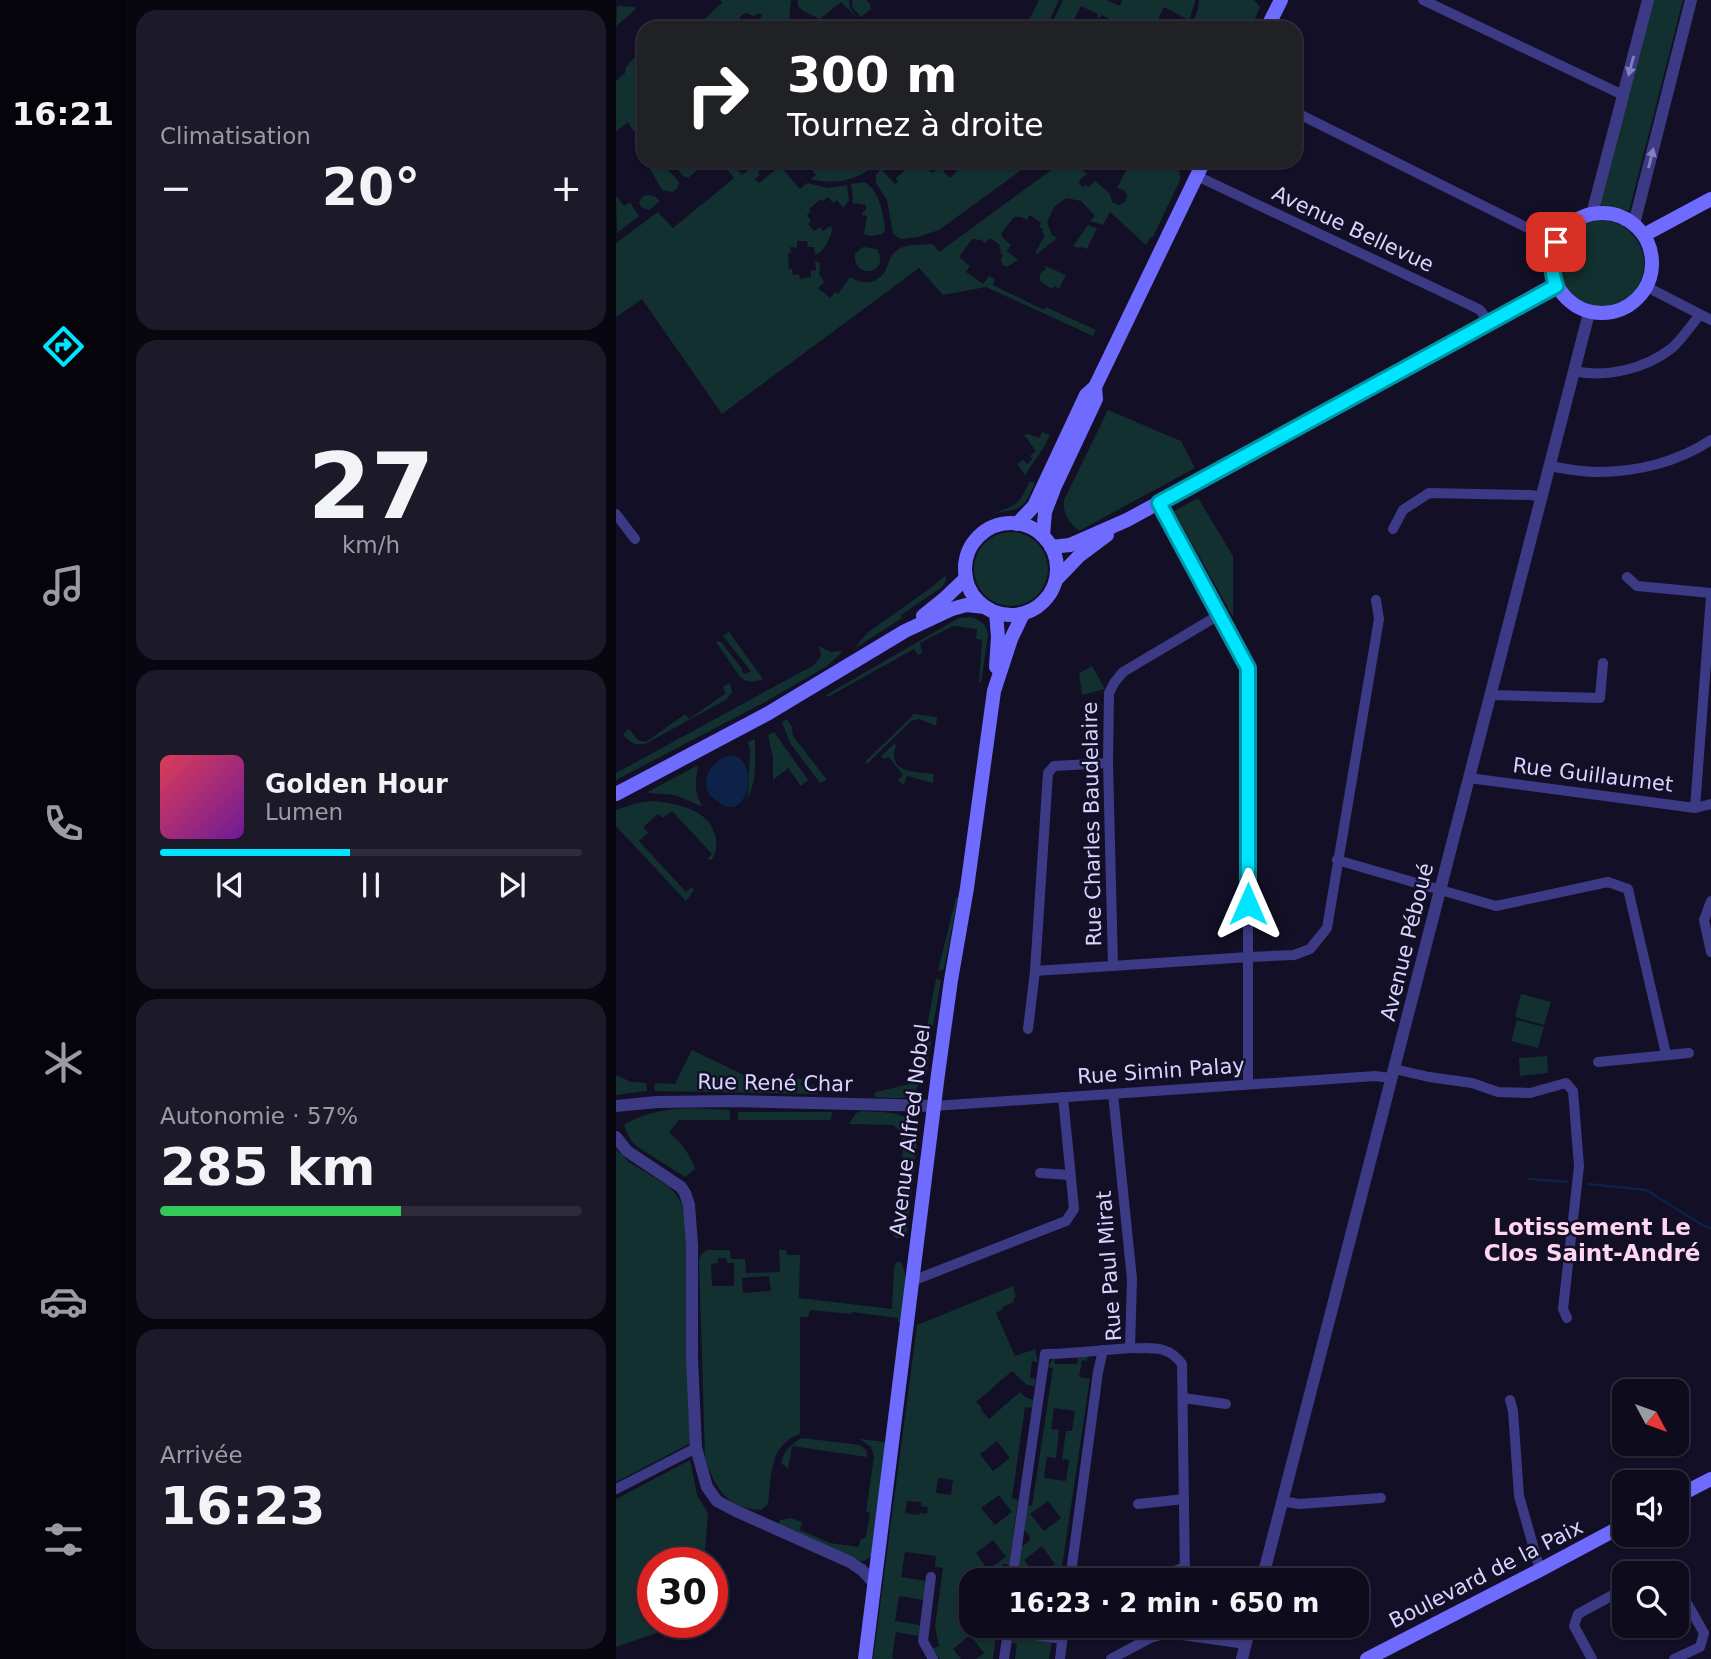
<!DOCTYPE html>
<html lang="fr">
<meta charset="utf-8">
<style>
body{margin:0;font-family:"DejaVu Sans",sans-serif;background:#1c1929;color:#f1f3f6;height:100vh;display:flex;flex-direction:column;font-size:26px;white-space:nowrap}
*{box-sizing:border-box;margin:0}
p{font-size:23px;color:#9b9ba3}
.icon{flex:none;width:38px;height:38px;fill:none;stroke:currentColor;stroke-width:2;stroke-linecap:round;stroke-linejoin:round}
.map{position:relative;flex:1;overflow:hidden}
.details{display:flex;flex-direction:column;gap:10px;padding:10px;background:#08060f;width:490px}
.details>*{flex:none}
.hud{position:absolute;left:21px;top:21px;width:665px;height:147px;border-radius:21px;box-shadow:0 2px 5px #0004,0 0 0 2px #2e2b3b;background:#202124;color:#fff;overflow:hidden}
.needle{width:46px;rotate:131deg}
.buttons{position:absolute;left:996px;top:1379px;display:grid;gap:14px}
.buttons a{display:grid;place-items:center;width:77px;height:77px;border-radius:14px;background:#0e0b1c;box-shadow:0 2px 5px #0004,0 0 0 2px #2e2b3b;font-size:35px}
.speed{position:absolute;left:21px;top:1547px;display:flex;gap:14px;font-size:35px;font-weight:700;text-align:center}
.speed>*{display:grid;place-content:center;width:91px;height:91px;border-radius:50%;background:#0e0b1c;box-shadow:0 2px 5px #0004,0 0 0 2px #2e2b3b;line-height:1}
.speed .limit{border:10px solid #d22;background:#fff;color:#111}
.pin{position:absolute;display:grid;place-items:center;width:60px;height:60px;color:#fff;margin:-30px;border-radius:14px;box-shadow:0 4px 10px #0006}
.me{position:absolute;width:77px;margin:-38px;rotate:0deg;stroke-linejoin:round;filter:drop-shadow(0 0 5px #0008)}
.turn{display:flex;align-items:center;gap:24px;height:147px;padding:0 35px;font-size:32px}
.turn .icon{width:91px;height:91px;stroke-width:2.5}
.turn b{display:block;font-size:49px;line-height:60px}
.big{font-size:52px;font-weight:700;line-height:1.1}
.details .card{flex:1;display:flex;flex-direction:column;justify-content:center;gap:10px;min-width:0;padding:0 24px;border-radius:21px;background:#1c1929}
.details .dial{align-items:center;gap:0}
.dial b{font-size:91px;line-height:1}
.song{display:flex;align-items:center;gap:21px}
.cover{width:84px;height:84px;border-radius:10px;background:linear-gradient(135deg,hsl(350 70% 55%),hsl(280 70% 35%))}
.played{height:7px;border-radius:4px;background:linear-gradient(90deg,#00e5ff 45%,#2e2b3b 45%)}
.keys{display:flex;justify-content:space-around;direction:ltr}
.heat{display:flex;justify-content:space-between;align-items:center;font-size:38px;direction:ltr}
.charge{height:10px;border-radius:5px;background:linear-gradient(90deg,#34c759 57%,#2e2b3b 0)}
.trip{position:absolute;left:343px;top:1568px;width:410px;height:70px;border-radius:21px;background:#0e0b1c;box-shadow:0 2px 5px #0004,0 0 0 2px #2e2b3b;font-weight:700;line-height:70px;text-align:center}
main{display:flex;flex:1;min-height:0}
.dock{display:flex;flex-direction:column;width:126px;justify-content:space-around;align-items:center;background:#06040b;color:#9b9ba3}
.dock .icon{width:49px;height:49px}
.dock .active{color:#00e5ff}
.dock b{font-size:32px;color:#f1f3f6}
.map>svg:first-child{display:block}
.green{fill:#12302f;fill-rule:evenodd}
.water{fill:#0c2248}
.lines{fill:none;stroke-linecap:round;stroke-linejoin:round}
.stream{stroke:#0c2248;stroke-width:2.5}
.minor{stroke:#3d3a85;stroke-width:10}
.tertiary{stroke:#3d3a85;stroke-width:12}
.secondary{stroke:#6f6bff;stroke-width:14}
.oneway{fill:#837fbc}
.route-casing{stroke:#0095a6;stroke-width:18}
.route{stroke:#00e5ff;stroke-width:12}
.labels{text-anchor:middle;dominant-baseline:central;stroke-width:5;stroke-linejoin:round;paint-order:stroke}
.street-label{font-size:21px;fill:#d9d4ff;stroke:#130f26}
.neighbourhood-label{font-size:23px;font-weight:bold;fill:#ffd6f0;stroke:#130f26}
</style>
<main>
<nav class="dock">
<b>16:21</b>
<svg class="icon active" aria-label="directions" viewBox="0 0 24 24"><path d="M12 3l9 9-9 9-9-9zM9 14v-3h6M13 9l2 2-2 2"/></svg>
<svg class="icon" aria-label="music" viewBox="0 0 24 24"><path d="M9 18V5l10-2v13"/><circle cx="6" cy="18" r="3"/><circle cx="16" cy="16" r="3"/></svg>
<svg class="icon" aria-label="phone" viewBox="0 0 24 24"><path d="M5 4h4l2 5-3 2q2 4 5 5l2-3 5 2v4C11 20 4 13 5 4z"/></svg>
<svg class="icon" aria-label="climate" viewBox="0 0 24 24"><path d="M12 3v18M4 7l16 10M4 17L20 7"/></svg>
<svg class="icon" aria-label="car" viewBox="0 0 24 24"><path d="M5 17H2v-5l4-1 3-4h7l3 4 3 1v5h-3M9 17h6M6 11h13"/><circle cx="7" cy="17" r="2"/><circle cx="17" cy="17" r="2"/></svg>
<svg class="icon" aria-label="filters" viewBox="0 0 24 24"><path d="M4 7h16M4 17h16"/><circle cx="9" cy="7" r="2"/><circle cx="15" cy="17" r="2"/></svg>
</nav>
<section class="details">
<div class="card"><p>Climatisation</p>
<div class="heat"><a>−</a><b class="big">20°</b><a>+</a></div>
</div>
<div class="card dial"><b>27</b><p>km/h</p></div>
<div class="card">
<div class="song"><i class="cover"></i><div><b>Golden Hour</b><p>Lumen</p></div></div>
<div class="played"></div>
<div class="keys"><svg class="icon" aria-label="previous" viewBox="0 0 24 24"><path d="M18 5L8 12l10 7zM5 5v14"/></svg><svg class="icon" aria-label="pause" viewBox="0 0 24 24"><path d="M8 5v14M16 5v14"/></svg><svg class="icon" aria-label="next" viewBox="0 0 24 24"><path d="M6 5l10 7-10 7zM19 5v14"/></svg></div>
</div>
<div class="card"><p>Autonomie · 57%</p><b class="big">285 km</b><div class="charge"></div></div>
<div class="card"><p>Arrivée</p><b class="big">16:23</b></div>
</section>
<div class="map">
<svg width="1095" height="1659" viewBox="0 0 1095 1659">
<rect width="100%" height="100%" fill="#130f26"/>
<g class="green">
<path d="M104,0H175L173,19H165L164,21H173L172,28H138L140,21L144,19L146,15L143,13L137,16L131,13C124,14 123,19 122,26L119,28H78L106,3Z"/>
<path d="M182,0H233L234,8L242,18L225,2L204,19L187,11L182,6Z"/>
<path d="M236,0H250L254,4L255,9L245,17L236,7Z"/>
<path d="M423,0H443L430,28H409Z"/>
<path d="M447,0H490L504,6L506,0H579V2L571,27L568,25L571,19L548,7L538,27L539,28H513L486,15L484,18L481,17L482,14L465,6L458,20L474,28H434Z"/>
<path d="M583,0H638L644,7L635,28H575L582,9Z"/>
<path d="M1037,0H1067L1013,211L984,205Z"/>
<path d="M1,6L19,7L20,9L0,26Z"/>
<path d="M24,51L28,56V129L25,126L18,132L12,122L0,132V81L9,73L10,67Z"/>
<path d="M63,161H76L78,163L81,161H92L72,178L67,176L60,168Z"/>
<path d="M108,161H114L126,175L141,163L143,166L142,168L144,170L142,173L144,175L139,179L143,183L164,166L184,189L191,183L212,188L231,185L233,200L227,208L221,200L217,203L212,197L207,201L205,199L193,209L195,211L191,215L195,221L192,224L198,231L204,227L207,231L214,226L216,228C216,237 207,253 199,255L198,247H192L191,241H181V248L174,247L175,253H172L173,269H176L177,275L183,274L184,279L195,277V271L200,270L199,261L204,263L203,274L208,282L202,288L214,298L219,292L222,294L234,277C248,286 264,284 271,267C273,262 274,256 279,252C288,243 305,245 317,244L323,252L435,170L430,163L433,161H457L471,174L464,180L463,184L467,187L470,185L473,187L479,181L494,194L496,202L503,205L510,201L511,195L508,190L501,188L515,161H563L564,180L537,237L534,238L530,245L494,212L487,225L474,221L479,216L465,201L450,198L438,207L431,222L436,235L441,238L421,254L419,253L429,235L426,232L427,229L423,227L425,223L414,215L411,220L405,217H398L385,234L387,238L395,245L391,251L402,260L391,267L386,265L385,259L387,255L384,252L385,250L383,248L384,245L374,238L369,243L365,240L356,239L343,257L354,266L350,272L367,284L373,276L379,279L377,285L428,310L430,307L480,330L477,336L370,287L327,295L303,268L106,414L26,299L0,317V243L42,212L57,228L118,178L106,163Z"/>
<path d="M188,161H255L258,165C241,181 218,185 195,179L200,175Z"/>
<path d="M300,161H309L310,162L308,164L316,173L333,161L335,164L327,171L334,178L341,171L337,166L344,161H418L323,230L302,237L285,239L277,234L271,200L260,183V175L265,169L279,184L282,182L280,178Z"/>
<path d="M37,165C50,165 55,173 63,182L62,187L57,192L46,190L34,169Z"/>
<path d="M249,182C264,193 266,210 269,227V231L266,234L254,236L248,234L251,216L246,215L247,212L250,210V205L236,203L237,199L235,184Z"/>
<path d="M32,195L38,196L44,201L33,210L25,207L23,202L27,196Z"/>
<path d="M0,196L8,206L14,202L23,216L1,233Z"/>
<circle cx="984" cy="264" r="44"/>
<path d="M472,225L481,228L471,249L465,247L462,248L457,246Z"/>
<path d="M247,247L261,249C275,273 237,282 239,254Z"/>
<path d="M429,266L450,275L443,289L438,286L436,289L424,281C423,274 425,272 430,269Z"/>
<path d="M492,410L565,441L579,468L463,531C452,520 447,516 448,500Z"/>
<path d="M426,432L434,435L428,447L409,475L401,464L407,460L411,464L417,459L414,456L420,451L408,435L412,434L423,438Z"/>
<path d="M414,481L419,483C407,509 407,509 379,513C404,504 402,504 414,481Z"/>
<path d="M582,498L617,556V617L558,511Z"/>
<circle cx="395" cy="569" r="37"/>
<path d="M330,575V581L326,587L285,615L286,618L238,649L251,633L316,587Z"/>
<path d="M355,617C365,620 371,625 372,635L365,683L363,682L366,640L360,639L361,629L337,626L304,643L306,653L302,655L298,649L212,697L210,695L343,618Z"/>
<path d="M113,632L147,679C139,682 131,683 124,677L100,642L103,641L106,643L126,669V672L130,674L135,671L107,636Z"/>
<path d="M203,646L215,652L224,651L226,652L211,666L149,702L0,780V773L198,665L205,656Z"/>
<path d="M476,666L489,689L466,695L463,673Z"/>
<path d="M114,683L116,692L111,699L31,743C20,747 13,742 7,734L13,729L22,740L30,742L69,714L73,719L110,693L107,687Z"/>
<path d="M298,714L321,717L320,726L303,719L295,721L251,764L249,762Z"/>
<path d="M171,719L176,727L177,736L211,780L204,783L174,743L166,722Z"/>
<path d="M158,732L192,780L185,786L172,768L157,780V758L152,735Z"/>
<path d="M138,739L139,741C139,760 141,785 130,801L132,796L134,750L132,742Z"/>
<path d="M278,744L280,745C279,749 277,753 278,757C280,774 306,772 318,774L317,783L291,776L288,785L282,780L287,775L273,757L268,759L265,756Z"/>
<path d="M82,765C80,780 77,791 86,805L85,806L59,795L33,793L32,792Z"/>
<path d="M37,801C62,804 95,809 100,839C101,847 100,854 95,860L91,859L96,854L56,811L47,818L42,814L27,827L32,833L23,841L70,892L76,887L78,890L70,901L0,826V810L21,803Z"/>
<path d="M340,897L342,898L328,969L324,971H322Z"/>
<path d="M320,979L325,980L317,1026H311Z"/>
<path d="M905,994L935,1002L928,1025L899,1017Z"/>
<path d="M901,1020L928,1027L922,1048L895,1041Z"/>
<path d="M309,1041L315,1042L310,1076L305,1077C299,1104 282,1098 259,1097L258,1094L260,1092L294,1084L297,1071L305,1062Z"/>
<path d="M76,1050L134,1078L187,1079L184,1085L202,1086V1094L39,1091L38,1088L39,1083L59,1084Z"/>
<path d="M931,1056L932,1073L904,1076L903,1058Z"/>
<path d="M0,1075L15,1082L30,1083L31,1091L0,1095Z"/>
<path d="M74,1108L114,1110V1120H63L53,1132C65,1143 74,1154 79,1169L69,1177L23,1148L15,1141L8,1125C28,1112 52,1109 74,1108Z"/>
<path d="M246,1111C267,1113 293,1109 302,1132L291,1233L284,1238H280L277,1236L278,1233L285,1232L287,1133L277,1125L233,1124L240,1113Z"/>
<path d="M122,1112H216L215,1120H122Z"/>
<path d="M0,1149L13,1162L52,1186C63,1196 67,1205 71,1219L75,1443L0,1482Z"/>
<path d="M91,1250H114L115,1259H129L130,1273L164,1272L163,1250H170L171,1255H184L183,1298L276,1309L278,1268L280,1263L284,1261C295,1277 287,1304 285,1322H282V1318L236,1312L235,1314L194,1310L192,1317H184V1434C152,1445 156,1476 152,1504L145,1510C111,1509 99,1488 89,1458L83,1260L86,1253ZM102,1258H110L111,1263H118V1286H96L95,1264L102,1263ZM153,1276L155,1291L127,1293L126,1278Z"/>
<path d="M397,1286L400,1297L398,1298V1302L387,1307V1309L380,1313L399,1356L419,1349L422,1362L416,1361L414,1378L420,1379L418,1386L411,1385L396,1371L360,1402L366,1408L365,1410L373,1419L404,1392L409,1397L417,1400L416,1408L409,1407L396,1498L402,1500L393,1565L387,1564L385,1580H355V1590L344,1599L355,1614V1626H381L377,1659H360L368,1653L354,1635L337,1649L345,1659H324L316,1649L323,1646L319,1627L327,1568L319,1567L320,1556L289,1552L285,1577L310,1581L308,1600L283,1596L279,1621L304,1625L302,1636L280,1632L276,1658L280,1659H257L301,1325ZM381,1441L394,1458L377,1471L364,1454ZM322,1478L337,1480L335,1495L320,1493ZM383,1495L396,1512L379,1525L365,1508ZM291,1501L305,1502V1506L312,1507L311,1514L304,1513L303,1515L289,1513ZM377,1540L390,1557L372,1570L360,1553Z"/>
<path d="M472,1356L471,1361L466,1360L463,1377L474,1379L444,1580H406L408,1568L401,1567L404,1548L413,1541L414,1537L406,1527L409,1505L416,1506L437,1368L431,1367L438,1358L439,1364H461L462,1358ZM438,1408L459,1411L456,1431H450L446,1459L453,1460L450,1481L428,1478L431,1457L440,1458L443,1430L435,1429ZM432,1501L445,1518L428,1531L414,1514ZM426,1546L439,1564L421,1577L408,1560Z"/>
<path d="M186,1438L244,1445L250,1450L251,1457L176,1446L172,1469L165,1463C167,1452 176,1443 186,1438Z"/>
<path d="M244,1439L270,1442L255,1556L248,1561H245L163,1524L164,1520L175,1518L186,1522L184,1530L214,1543L243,1547L244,1540L250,1537L254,1513L250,1512L258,1457L255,1447Z"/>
<path d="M74,1460L81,1495L92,1513L88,1563H37V1622H72L0,1647V1499Z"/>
<path d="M399,1637L436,1641L433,1659H399L401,1644L394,1642Z"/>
</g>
<path class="water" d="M117,755C146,764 130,825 102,802C98,799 93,795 91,790C86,772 101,757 117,755Z"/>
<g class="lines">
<g class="stream">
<path d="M913,1179L951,1182"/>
<path d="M972,1184L1030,1190L1088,1226L1095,1228"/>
</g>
<g class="minor">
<path d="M807,0L1007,95"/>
<path d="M679,112L940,242"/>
<path d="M581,176L852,304L864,310L873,322"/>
<path d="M1031,287L1095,320"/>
<path d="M958,371C991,378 1029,369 1056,348C1066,339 1075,325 1084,315"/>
<path d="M934,466C949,469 966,472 982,472C1021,472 1062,462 1095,440"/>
<path d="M543,503L632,669V1084"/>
<path d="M0,514L19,539"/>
<path d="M777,529L787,510L813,493L915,495L926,497"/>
<path d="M1011,577L1021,586L1095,593"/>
<path d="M875,695L984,698L987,663"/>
<path d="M853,778L1079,808L1095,804"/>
<path d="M1079,808L1095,596"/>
<path d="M721,860L880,906L992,882L1012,889L1050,1054"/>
<path d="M1095,901L1088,920L1095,952"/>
<path d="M497,966L492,763L493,693L498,683L507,672L603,615"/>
<path d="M419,971L633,957L678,955L694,949L711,928L763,619L760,600"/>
<path d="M412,1029L419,971L432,773L438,766L492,763"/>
<path d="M982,1062L1073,1053"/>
<path d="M778,1069L813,1077L856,1083L882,1092L914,1093L950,1083L957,1091L963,1166L947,1309L951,1318"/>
<path d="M497,1094L516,1279L514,1348C536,1349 551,1344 566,1364L569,1580"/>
<path d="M318,1106L759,1076L775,1078"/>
<path d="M424,1173L454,1175"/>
<path d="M296,1281L450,1221L458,1209L447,1097"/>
<path d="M567,1398L610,1404"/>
<path d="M894,1400L897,1411L903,1496L924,1570"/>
<path d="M0,1489L80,1448"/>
<path d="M666,1501L683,1504L765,1498"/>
<path d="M522,1504L568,1499"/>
<path d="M1040,1573L1043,1571L1048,1573"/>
<path d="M315,1577L307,1641L317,1659"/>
<path d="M396,1580L429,1354C457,1354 485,1350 514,1348"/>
<path d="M454,1580L482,1372L487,1350"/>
<path d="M537,1580L569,1567"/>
<path d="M394,1626L396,1632L446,1639"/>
<path d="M388,1659L391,1638L396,1632"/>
<path d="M444,1659L448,1626"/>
<path d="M495,1659L534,1638L552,1633L630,1644"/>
<path d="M976,1659L958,1626L962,1614L1008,1589"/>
<path d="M1058,1659L1084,1647L1088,1633L1060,1584"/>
</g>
<g class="tertiary">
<path d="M976,214L1032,0"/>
<path d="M1018,224L1075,0"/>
<path d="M0,1106L41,1102L119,1101L318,1106"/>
<path d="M0,1137L11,1151L65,1187L69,1193L73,1205L76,1245V1358L80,1448L91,1487L101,1501L120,1511L234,1562L246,1570L257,1582"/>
<path d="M646,1580L973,313"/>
<path d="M626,1659L634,1626"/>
</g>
<g class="secondary">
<path d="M651,28L665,0"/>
<circle cx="986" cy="263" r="50"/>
<path d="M1028,235L1095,199"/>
<circle cx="395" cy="569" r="46"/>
<path d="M401,524L418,506L470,395L479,387L588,161"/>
<path d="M427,536L429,512L439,486L480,399L479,387"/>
<path d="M435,547L454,545L511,520L940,286"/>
<path d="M440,580L463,556L491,535"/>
<path d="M380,613L382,637L380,667"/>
<path d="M307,616L328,599L350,578"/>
<path d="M0,794L151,714L289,631L336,609L350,605L369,607"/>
<path d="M1060,1497L1095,1479"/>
<path d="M249,1659L322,1074L335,980L351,888L378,691L395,639L407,614"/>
<path d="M751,1659L924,1570L1008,1525"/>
</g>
</g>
<defs><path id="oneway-solid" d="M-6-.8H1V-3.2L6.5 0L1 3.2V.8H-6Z" transform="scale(1.75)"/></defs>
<g class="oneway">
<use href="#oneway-solid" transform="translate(1015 66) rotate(105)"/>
<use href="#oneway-solid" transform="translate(1035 158) rotate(-76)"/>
</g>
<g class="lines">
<g class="route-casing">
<path id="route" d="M632,904V668L543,503L940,286C935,270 935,258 940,242"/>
</g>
<use href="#route" class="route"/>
</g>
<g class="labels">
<g class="street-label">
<text transform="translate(737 229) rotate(25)">Avenue Bellevue</text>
<text transform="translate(977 775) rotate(7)">Rue Guillaumet</text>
<text transform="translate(476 824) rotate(-91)">Rue Charles Baudelaire</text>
<text transform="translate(791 942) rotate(-76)">Avenue Péboué</text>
<text transform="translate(545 1071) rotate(-4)">Rue Simin Palay</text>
<text transform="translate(159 1083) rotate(1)">Rue René Char</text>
<text transform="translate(294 1130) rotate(-83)">Avenue Alfred Nobel</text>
<text transform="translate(493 1266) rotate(-94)">Rue Paul Mirat</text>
<text transform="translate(870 1574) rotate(-27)">Boulevard de la Paix</text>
</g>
<g class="neighbourhood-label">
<text x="976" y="1227">Lotissement Le<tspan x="976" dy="26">Clos Saint-André</tspan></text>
</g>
</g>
</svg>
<div class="buttons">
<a><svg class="needle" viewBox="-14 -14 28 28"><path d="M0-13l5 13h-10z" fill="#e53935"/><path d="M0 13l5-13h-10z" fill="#9b9ba3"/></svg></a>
<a><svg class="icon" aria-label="sound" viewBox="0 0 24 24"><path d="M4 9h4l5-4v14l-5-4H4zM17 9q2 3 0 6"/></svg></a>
<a><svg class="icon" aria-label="search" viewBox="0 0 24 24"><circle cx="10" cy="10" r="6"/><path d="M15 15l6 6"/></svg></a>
</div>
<div class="speed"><div class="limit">30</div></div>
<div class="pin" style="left:940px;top:242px;background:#d93025"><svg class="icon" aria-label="arrive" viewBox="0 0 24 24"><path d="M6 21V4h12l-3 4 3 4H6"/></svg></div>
<svg class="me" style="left:632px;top:904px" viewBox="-20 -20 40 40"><path d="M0-17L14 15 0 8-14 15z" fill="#00e5ff" stroke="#fff" stroke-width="4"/></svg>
<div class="trip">16:23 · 2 min · 650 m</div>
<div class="hud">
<div class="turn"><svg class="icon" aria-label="right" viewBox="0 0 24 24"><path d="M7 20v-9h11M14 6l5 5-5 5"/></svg><div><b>300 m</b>Tournez à droite</div></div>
</div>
</div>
</main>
